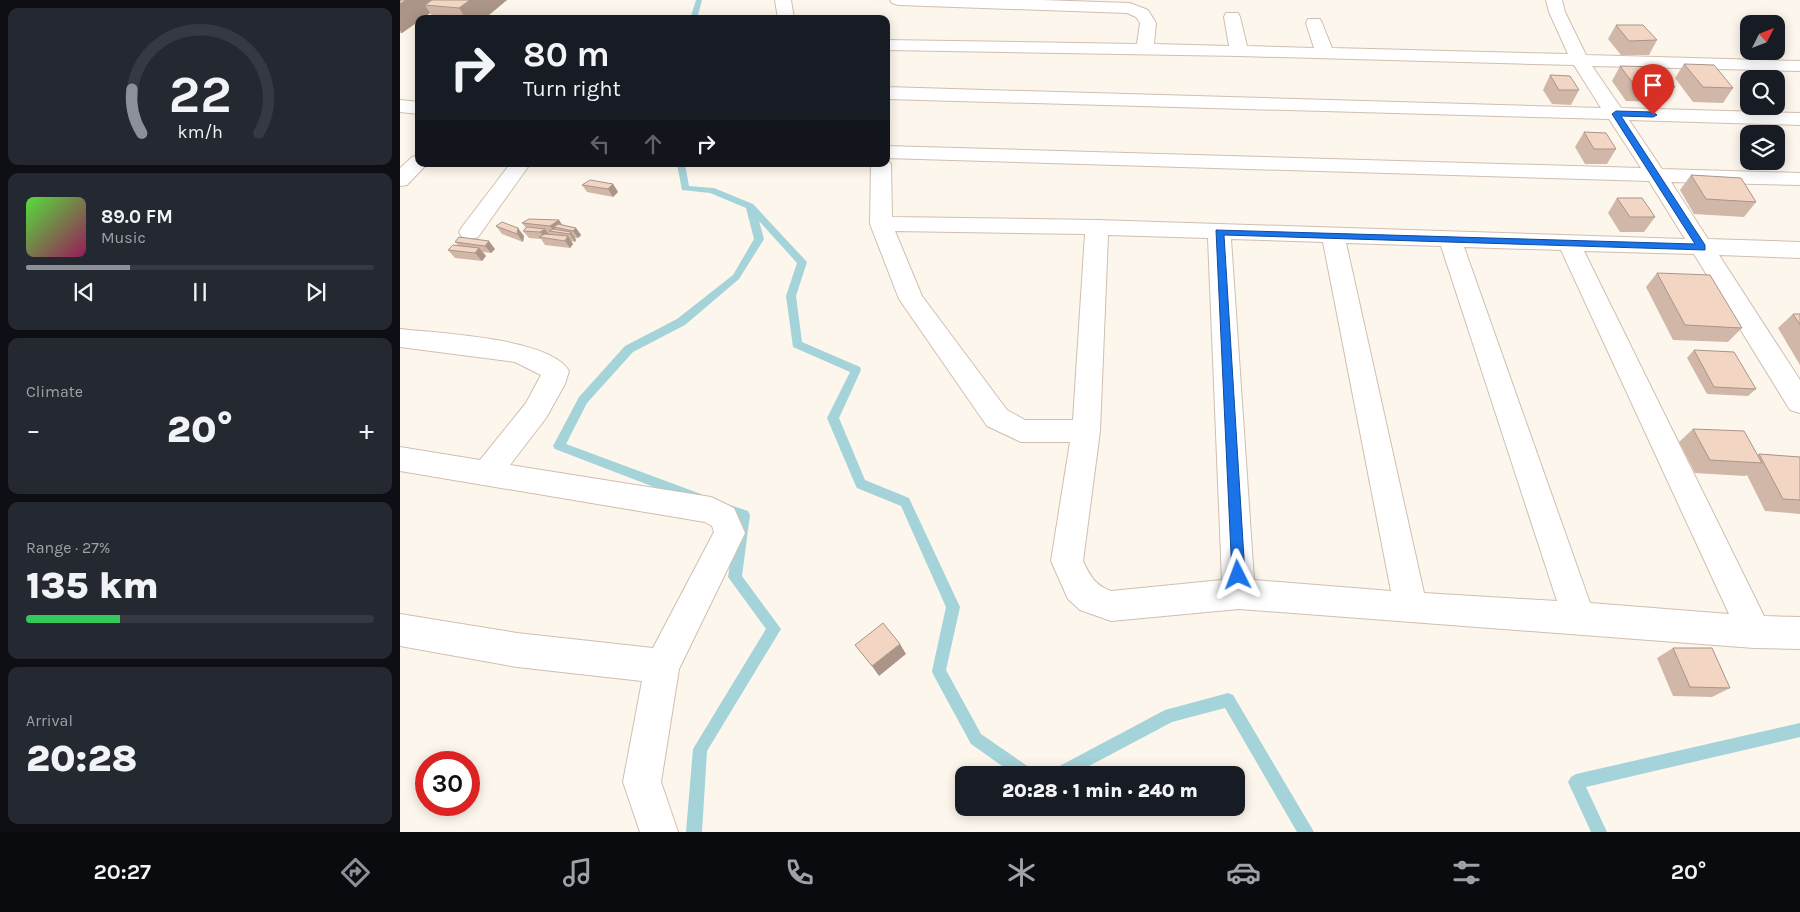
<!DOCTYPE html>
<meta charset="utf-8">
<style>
body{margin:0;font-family:Karla,sans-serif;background:#242831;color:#f1f3f6;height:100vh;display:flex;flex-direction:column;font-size:19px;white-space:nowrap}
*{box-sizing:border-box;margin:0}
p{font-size:16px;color:#9ea1a6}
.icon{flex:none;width:28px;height:28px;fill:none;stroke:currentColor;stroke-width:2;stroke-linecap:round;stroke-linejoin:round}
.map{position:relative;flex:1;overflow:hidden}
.sheet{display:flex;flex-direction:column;gap:8px;padding:8px;background:#0d0f14;width:400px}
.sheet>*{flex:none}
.guide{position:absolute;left:15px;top:15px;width:475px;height:152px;border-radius:10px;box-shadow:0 2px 12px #0003;background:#171b24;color:#f1f3f6;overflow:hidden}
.needle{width:32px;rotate:48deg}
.controls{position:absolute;left:1340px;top:15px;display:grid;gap:10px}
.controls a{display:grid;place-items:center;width:45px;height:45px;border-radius:10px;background:#171b24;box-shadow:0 2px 12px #0003;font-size:25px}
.speed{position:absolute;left:15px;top:751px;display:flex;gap:10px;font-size:25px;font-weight:700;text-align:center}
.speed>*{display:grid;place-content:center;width:65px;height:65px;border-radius:50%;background:#171b24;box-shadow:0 2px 12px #0003;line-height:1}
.speed .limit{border:8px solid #d22;background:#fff;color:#111}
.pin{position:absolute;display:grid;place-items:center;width:42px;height:42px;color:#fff;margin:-51px -21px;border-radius:50% 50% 50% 0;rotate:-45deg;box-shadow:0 0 5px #0007}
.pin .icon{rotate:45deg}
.me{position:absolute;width:55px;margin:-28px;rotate:357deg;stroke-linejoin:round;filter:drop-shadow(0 0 4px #0008)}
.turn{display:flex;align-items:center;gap:18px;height:105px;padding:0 25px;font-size:22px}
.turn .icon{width:65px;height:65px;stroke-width:2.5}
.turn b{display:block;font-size:35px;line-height:42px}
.lanes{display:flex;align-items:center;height:48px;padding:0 25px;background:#0003;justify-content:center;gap:25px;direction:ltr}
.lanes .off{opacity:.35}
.big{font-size:38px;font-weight:800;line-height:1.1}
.sheet .card{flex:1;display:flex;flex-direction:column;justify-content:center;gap:8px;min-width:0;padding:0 18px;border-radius:10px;background:#242831}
.sheet .dial{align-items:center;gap:0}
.dial svg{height:130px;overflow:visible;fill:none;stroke:#363941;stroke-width:7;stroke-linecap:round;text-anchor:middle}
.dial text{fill:#f1f3f6;stroke:none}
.song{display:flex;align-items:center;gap:15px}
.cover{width:60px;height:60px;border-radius:8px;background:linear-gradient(135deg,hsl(110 70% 55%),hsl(330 70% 35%))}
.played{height:5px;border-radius:2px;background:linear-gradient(90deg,#8c9099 30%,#363941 30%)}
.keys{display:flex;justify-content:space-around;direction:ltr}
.heat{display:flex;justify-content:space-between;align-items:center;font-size:28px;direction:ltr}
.charge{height:8px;border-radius:4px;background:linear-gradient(90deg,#34c759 27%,#363941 0)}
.trip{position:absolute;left:555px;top:766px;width:290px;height:50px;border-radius:10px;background:#171b24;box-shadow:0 2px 12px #0003;font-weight:800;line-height:50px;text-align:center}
.menu{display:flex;height:80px;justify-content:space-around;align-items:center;background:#090b0e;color:#9ea1a6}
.menu .icon{width:35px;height:35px}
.menu .current{color:#8c9099}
.menu b{font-size:22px;color:#f1f3f6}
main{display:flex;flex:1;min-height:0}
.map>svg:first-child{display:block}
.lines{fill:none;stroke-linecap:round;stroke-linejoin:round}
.stream{fill:#a5d3da;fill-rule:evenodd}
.minor-casing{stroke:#d1beb0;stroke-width:2}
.minor{fill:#fff;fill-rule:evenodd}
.wall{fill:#d1b7a8}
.shaded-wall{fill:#aa9588}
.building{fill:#f3d5c3;stroke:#aa9588}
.route{fill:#1a73e8;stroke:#114b97}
</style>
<main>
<section class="sheet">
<div class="card dial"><svg viewBox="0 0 100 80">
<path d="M14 69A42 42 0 1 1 86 69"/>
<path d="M14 69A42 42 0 0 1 8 42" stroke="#8c9099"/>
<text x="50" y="56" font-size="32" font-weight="700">22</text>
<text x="50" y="72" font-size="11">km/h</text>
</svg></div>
<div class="card">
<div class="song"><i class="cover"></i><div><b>89.0 FM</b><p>Music</p></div></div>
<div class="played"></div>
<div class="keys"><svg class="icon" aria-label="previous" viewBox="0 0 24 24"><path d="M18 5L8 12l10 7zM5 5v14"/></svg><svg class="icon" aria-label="pause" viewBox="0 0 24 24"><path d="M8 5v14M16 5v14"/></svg><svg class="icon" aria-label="next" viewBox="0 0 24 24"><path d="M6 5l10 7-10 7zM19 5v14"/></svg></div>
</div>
<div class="card"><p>Climate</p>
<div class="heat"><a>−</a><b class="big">20°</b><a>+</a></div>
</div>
<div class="card"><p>Range · 27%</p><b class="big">135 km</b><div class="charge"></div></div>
<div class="card"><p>Arrival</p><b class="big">20:28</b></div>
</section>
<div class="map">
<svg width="1400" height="832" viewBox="0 0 1400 832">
<rect width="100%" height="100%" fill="#fdf6ec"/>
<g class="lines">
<g class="stream">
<path d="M296,0H302L297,19H290Z"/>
<path d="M277,164H285L289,186L314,188L353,204L407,262L396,296L402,342L460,367L461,370L439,418L465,480L509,498L560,607L546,670L581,734L633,770L636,775H615L571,744L534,676L532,671L546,607L501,506L457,488L455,484L427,418L450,372L393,347L386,296L397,263L359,221L364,239L339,279L285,325L233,352L187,403L166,444L301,494L303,498L301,502L297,503L293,502L155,449L153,446L179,397L225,346L277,319L333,275L354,239L346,208L310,193L282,190Z"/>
<path d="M321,502L348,511L350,515L342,576L381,629L307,751L302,832H286L293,749L366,629L328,577L337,518L317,511L315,507L317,503Z"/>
<path d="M828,693L833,695L914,832H897L825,708L772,722L672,775H649L652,770L765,710Z"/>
<path d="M1400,723V737L1186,787L1207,832H1191L1168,782L1171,777L1176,774Z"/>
</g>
<g class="minor-casing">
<g id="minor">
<path d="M375,0H391L394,19H378Z"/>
<path d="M490,0H641L730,3L748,10L756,23L754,44L829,46L824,17L826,13H838L840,17L847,46L914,48L906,23L908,19H920L922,23L932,48L1168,54L1149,12L1146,0H1162L1165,12L1186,55L1400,61V71L1192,66L1221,108L1400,113V125L1229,120L1262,169L1400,173V185L1271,182L1308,239L1400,242V258L1319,255L1400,380V413L1390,410L1294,254L1184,251L1364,616L1400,617V649L1354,648L839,609L711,621L680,610L668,599L651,561L670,442H621L587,426L499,299L470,224L471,164H486V159L491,164L492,217L697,220L1285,239L1249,181L486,158V146L1241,168L1209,119L486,99V87L1201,108L1174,65L839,56L486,50V40L737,44L740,23L736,17L727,13L498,5L492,3ZM495,231L685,234L673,420H625L607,410L522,296ZM708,235L808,238L822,580L711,591C695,585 690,576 683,561L700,431ZM831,239L923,242L991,591L854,580ZM946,243L1041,246L1157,601L1024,593ZM1064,247L1161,250L1329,614L1190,603Z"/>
<path d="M0,100L19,102V114L0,112Z"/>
<path d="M19,155V164H27L7,185L0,186V168L12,157Z"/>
<path d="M110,164H130L78,237L70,239L62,237L59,232L62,227Z"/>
<path d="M0,329C37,333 151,338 169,371L165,384L146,418L110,465L311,497L334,508L345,533L279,669L261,782L278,832H240L223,782L242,681L117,667L0,646V614L117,633L253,648L314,532L312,526L305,522L0,471V447L80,460L126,403L141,375L115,362L0,347Z"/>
</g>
</g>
<use href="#minor" class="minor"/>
</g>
<g class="wall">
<path d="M0,0H107L84,19H34L30,13L22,19H19V21L2,33H0Z"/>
<path d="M1216,25L1257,40L1249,55H1221L1208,39Z"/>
<path d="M1284,64L1333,88L1323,103L1293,102L1275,78Z"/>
<path d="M1220,66L1275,87L1266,102L1226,101L1212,81Z"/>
<path d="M1150,75L1179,90L1171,105L1152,104L1143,90Z"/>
<path d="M1184,132L1216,149L1207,164H1185L1175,147Z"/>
<path d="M1291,175L1356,202L1344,217L1294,214L1280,190Z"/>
<path d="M213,184L218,192L213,197L187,192L182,185Z"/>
<path d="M1217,198L1255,217L1244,232H1220L1208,213Z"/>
<path d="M159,220L162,225L176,228L181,235L178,238H175L176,240L175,242L171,241L173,244L170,248L145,245L141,239L129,238L123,231L126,228L122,223Z"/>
<path d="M96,226L124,236L123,242L102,234Z"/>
<path d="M59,237L95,249L91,253L83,252L86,256L82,261L55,258L48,250L59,246L55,242Z"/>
<path d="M1257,273L1342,328L1328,342L1273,340L1246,287Z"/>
<path d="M1393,314H1400V365L1378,328Z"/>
<path d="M1294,350L1356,389L1348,396L1307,394L1287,358Z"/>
<path d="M1293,429L1358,455L1359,454L1400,457V514L1365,511L1347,475L1345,476L1295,473L1279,442Z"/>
<path d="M1273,648L1330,688L1312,697L1273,696L1257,658Z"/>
</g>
<g class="shaded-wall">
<path d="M6,0H48L25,5L30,13L22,19H19V21L2,33L0,30V4Z"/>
<path d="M70,0H107L84,19H66L59,8Z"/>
<path d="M213,184L218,192L213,197L208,189Z"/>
<path d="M159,220L164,228L154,227L158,232H154L150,226Z"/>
<path d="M118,228L124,236L123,242L117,234Z"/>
<path d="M176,228L181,235L178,238L173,231Z"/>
<path d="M145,229L151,237L145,238L140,232Z"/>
<path d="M171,232L176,240L175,242L170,234Z"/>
<path d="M168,236L173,244L170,248L165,241Z"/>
<path d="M89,241L95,249L91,253L85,246Z"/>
<path d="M79,248L86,256L82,261L75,253Z"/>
<path d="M500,644L506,654L479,676L472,666Z"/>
</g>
<g class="building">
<path d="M0,0H6L0,4Z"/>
<path d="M32,0H70L59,8L25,5Z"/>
<path d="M1216,25H1243L1257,40L1229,41Z"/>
<path d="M1284,64L1314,65L1333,88L1303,87Z"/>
<path d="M1220,66L1260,67L1275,87L1235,86Z"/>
<path d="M1150,75L1170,76L1179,90H1159Z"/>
<path d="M1184,132L1206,133L1216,149H1194Z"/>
<path d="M1291,175L1341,178L1356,202L1306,199Z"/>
<path d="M190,180L213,184L208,189L182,185Z"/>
<path d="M1217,198H1242L1255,217H1230Z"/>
<path d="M129,219L159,220L150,226L122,223Z"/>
<path d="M102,222L118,228L117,234L96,226Z"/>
<path d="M158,224L176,228L173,231L154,227Z"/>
<path d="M127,227L145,229L140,232L123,231Z"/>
<path d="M153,229L171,232L170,234L149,231Z"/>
<path d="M145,234L168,236L165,241L139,237Z"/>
<path d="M59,237L89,241L85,246L55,242Z"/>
<path d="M53,245L79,248L75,253L48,250Z"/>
<path d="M1257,273L1310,275L1342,328L1285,325Z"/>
<path d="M1393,314H1400V325Z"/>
<path d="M1294,350L1334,352L1356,389L1314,387Z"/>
<path d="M1293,429L1344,431L1362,463L1310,460Z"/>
<path d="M1359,454L1400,457V500L1383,499Z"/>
<path d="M483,623L500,644L472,666L455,645Z"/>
<path d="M1273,648H1312L1330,688L1290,687Z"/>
</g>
<path class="route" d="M1216,111L1253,112L1257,115L1253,117L1221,116L1305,245V250L824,235L845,575L843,580L838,581L834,580L832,575L816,230L1295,244L1212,114Z"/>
</svg>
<div class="controls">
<a><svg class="needle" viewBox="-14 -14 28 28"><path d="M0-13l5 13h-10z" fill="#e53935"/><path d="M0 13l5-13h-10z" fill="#9ea1a6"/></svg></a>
<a><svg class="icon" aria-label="search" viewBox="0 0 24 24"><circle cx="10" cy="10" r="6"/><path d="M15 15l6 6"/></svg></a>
<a><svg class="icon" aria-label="layers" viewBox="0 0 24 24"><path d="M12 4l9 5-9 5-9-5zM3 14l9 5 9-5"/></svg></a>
</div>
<div class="speed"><div class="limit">30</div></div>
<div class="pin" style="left:1253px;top:115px;background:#d93025"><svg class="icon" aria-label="arrive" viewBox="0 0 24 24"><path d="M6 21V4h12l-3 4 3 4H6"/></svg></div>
<svg class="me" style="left:838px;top:575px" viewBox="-20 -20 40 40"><path d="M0-17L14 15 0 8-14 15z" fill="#1a73e8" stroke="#fff" stroke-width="4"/></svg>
<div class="trip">20:28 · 1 min · 240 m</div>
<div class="guide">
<div class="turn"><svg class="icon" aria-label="right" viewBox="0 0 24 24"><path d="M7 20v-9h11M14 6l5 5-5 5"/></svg><div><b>80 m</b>Turn right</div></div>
<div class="lanes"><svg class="icon off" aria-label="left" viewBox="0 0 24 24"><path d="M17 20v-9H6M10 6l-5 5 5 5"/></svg><svg class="icon off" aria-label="ahead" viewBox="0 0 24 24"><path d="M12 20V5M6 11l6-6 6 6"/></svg><svg class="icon" aria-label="right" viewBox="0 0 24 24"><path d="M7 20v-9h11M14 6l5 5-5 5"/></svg></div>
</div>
</div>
</main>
<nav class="menu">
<b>20:27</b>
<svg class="icon current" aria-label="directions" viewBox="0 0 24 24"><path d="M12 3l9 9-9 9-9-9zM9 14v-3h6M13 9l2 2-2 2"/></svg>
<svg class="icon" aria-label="music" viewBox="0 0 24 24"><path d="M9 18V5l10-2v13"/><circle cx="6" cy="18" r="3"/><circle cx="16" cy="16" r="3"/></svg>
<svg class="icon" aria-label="phone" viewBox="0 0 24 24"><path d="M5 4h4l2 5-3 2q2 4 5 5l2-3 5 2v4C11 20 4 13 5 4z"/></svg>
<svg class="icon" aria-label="climate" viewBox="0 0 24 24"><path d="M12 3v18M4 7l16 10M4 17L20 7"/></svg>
<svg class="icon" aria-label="car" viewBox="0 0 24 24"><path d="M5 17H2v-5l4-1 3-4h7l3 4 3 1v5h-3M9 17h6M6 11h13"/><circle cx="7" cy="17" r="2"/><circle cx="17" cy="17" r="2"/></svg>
<svg class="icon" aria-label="filters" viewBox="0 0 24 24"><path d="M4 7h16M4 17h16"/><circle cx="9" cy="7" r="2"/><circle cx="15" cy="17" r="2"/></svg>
<b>20°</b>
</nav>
